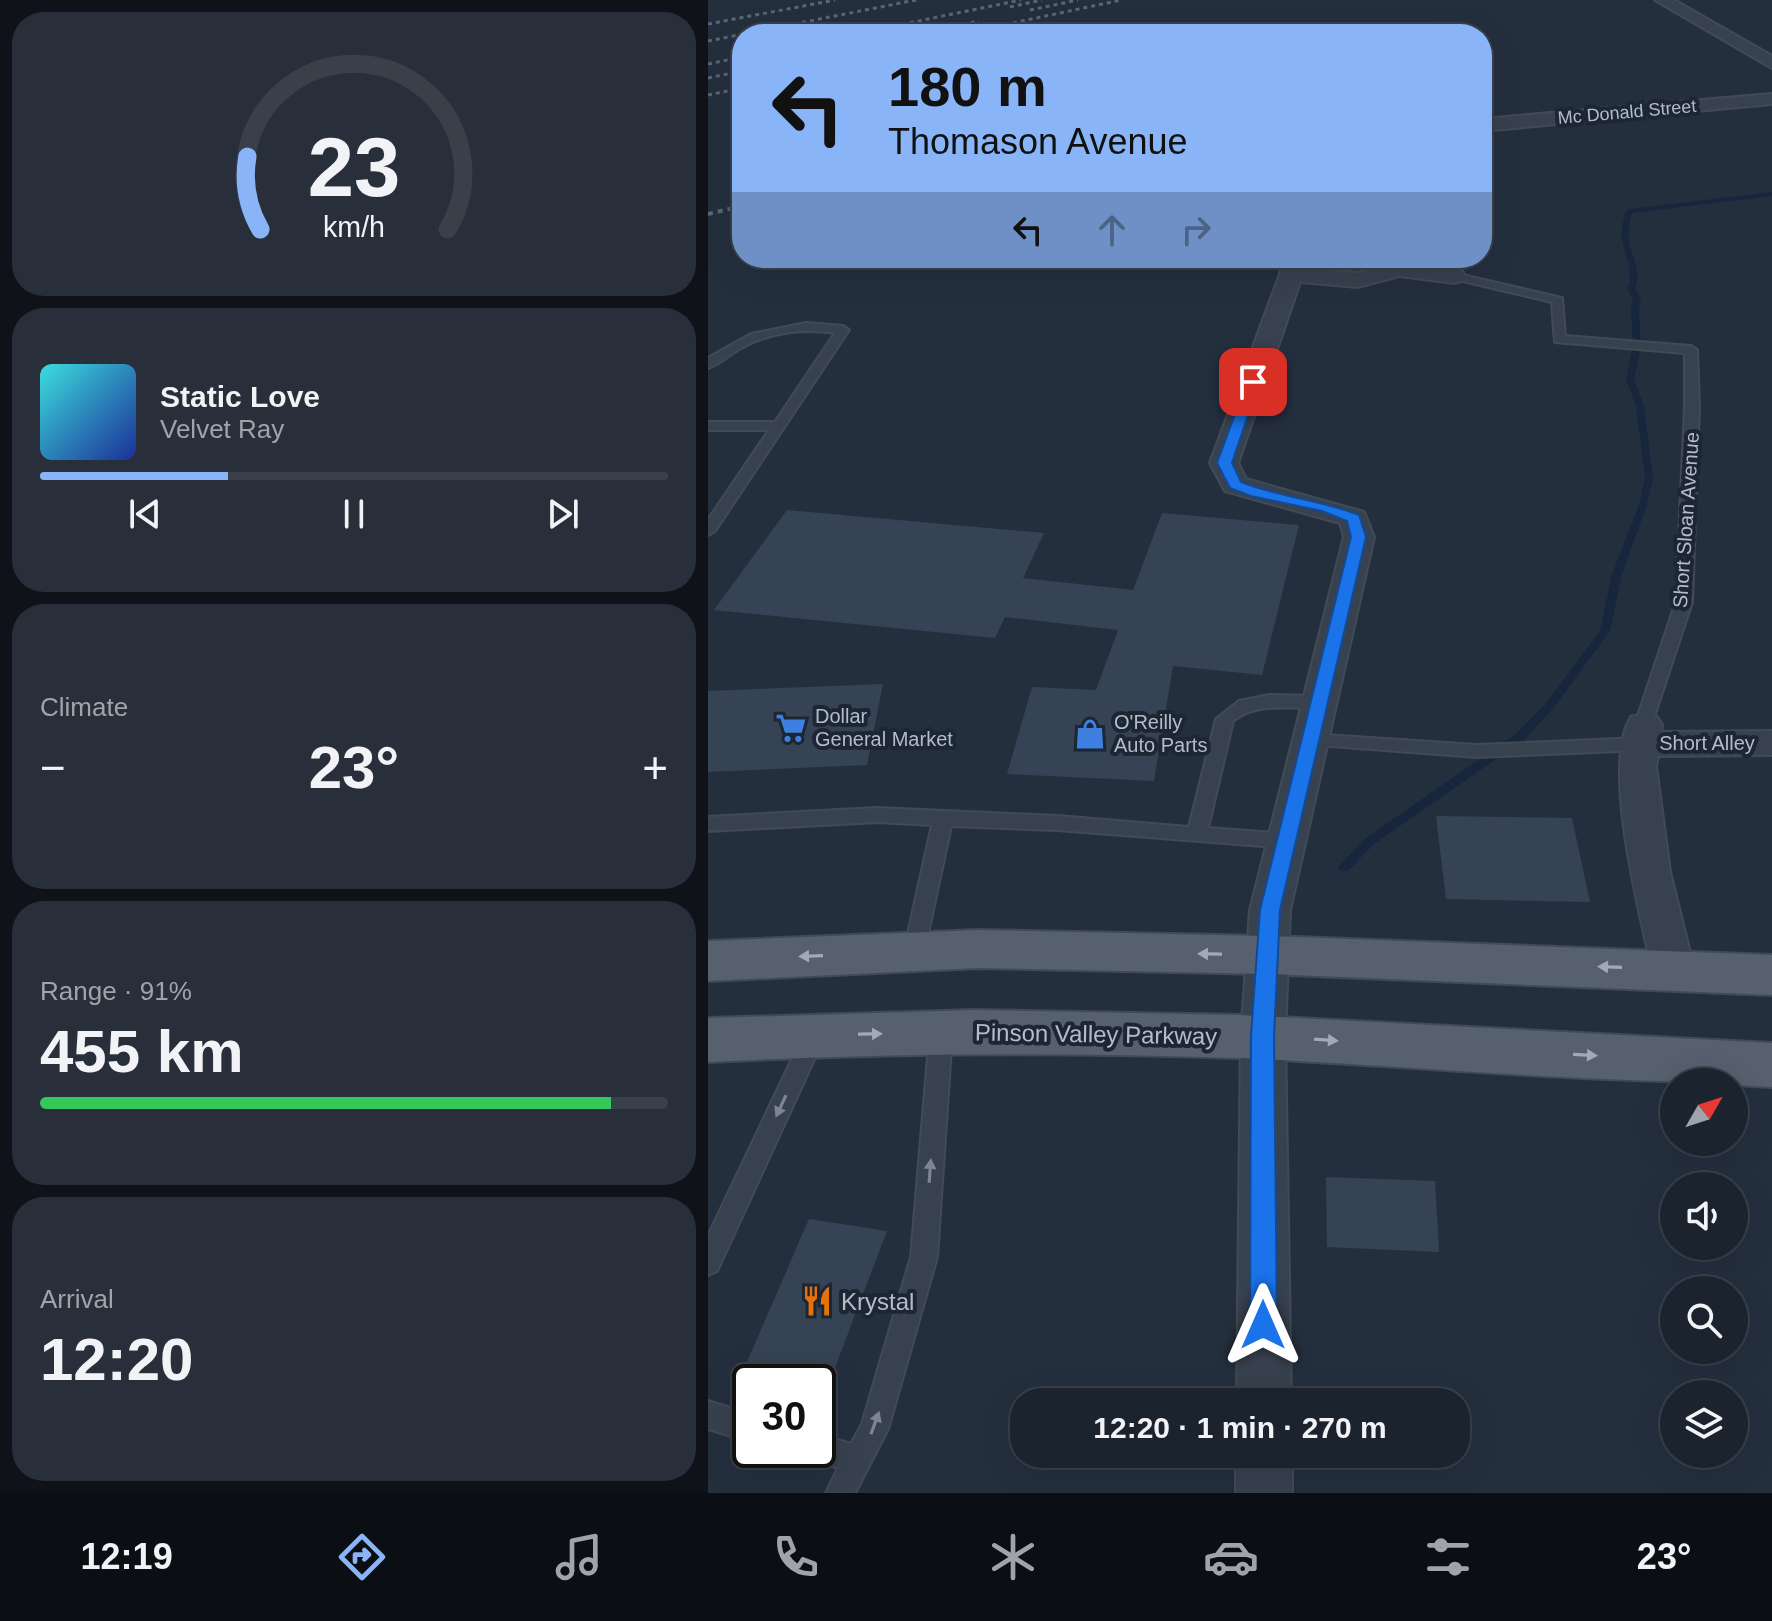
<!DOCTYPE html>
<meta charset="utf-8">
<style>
body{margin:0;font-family:Arial,sans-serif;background:#282f3a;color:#f1f3f6;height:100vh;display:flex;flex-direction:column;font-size:30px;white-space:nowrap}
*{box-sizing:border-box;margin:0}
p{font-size:26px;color:#a0a4aa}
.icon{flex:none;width:44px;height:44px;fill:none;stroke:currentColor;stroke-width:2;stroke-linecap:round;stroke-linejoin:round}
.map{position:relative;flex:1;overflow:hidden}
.sheet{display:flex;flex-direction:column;gap:12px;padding:12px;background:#0f1319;width:708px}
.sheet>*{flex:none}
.guide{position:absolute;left:24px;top:24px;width:760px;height:244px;border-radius:32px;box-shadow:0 8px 32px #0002,0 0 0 2px #39404a;background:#8ab4f8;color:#111;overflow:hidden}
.needle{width:52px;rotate:51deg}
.tools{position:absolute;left:952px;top:1068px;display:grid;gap:16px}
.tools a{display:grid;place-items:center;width:88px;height:88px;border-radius:50%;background:#1b232e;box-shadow:0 8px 32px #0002,0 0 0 2px #39404a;font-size:40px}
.speed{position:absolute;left:24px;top:1364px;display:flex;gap:16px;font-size:40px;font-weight:700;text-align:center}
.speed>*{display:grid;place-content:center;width:104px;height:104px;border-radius:50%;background:#1b232e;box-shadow:0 8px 32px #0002,0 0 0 2px #39404a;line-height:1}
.speed .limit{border:4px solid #111;border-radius:12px;background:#fff;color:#111}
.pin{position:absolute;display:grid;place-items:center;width:68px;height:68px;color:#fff;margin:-34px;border-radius:16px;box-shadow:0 4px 12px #0006}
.me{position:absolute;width:88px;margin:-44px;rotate:0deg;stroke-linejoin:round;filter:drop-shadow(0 0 6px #0008)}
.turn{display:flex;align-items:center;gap:28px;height:168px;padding:0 24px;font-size:36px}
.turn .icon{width:104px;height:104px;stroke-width:2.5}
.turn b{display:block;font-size:56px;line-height:68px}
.lanes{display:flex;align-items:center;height:76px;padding:0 24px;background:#0003;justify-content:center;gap:40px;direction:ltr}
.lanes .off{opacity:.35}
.big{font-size:60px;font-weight:600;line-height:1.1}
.sheet .widget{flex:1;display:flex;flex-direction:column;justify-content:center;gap:12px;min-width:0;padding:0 28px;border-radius:32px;background:#282f3a}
.sheet .dial{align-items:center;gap:0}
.dial svg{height:208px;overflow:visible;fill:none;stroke:#39404a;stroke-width:7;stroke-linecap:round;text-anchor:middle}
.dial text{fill:#f1f3f6;stroke:none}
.song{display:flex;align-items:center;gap:24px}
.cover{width:96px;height:96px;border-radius:12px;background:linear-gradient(135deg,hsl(180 70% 55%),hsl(230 70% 35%))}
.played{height:8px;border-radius:4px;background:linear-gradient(90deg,#8ab4f8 30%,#39404a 30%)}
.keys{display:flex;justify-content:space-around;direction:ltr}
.heat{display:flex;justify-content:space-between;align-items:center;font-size:44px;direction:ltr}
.charge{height:12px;border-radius:6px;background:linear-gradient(90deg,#34c759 91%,#39404a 0)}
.trip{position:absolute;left:302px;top:1388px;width:460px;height:80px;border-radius:32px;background:#1b232e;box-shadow:0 8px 32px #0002,0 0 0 2px #39404a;font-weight:600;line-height:80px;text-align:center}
.tab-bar{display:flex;height:128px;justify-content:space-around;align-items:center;background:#0b0e12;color:#a0a4aa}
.tab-bar .icon{width:56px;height:56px}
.tab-bar .active{color:#8ab4f8}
.tab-bar b{font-size:36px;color:#f1f3f6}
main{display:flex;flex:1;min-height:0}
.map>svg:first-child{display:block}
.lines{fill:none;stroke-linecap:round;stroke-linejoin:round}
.stream{fill:#17263c;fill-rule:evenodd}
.building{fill:#364354}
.service-casing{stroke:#414a57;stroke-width:4}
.minor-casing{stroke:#414a57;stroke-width:4}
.primary-casing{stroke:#414a57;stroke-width:4}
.service{fill:#38414e;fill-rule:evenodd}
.minor{fill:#38414e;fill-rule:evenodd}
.primary{fill:#56606e;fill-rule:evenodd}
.rail-far1{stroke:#5a6575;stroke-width:3;stroke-dasharray:4 4;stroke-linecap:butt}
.rail{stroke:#5a6575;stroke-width:4;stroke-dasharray:5 5;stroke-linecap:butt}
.oneway{fill:#a1aab7}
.oneway2{fill:#7c8592}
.route{fill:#1a73e8;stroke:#114b97;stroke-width:2}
.labels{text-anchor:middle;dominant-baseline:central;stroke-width:8;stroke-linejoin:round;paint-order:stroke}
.far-street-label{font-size:18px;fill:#b4bcc9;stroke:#1d2633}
.street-label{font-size:20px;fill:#b4bcc9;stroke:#1d2633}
.poi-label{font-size:20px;fill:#b4bcc9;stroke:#1d2633;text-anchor:start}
.near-street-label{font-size:24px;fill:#b4bcc9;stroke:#1d2633}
.near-poi-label{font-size:24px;fill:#b4bcc9;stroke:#1d2633;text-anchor:start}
</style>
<main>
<section class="sheet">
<div class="widget dial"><svg viewBox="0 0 100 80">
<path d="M14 69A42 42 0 1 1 86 69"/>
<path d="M14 69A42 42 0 0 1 9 41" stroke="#8ab4f8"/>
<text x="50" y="56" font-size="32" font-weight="700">23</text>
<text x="50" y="72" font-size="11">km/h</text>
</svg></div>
<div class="widget">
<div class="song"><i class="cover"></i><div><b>Static Love</b><p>Velvet Ray</p></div></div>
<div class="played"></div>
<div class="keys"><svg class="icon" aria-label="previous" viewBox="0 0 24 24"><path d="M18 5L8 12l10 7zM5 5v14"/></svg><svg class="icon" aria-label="pause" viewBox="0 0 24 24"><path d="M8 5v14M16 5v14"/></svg><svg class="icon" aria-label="next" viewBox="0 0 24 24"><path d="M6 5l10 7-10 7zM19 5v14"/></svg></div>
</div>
<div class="widget"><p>Climate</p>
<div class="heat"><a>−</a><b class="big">23°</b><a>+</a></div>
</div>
<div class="widget"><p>Range · 91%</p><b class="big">455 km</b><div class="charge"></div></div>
<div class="widget"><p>Arrival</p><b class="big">12:20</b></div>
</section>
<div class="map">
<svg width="1064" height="1493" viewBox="0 0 1064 1493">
<rect width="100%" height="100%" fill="#242f3e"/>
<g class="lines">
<path class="stream" d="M1064,192V196L924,213C921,224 919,233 922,245C926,261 933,273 927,289L933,299L931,310L933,346L926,379L936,406L945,478L939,505L914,574L902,631L847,706L817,739L666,844L640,871H632L630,868L632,865L658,838L809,733L839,702L892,631L904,574L931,505L937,478L928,406L918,379L925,346L923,310L925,299L919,289C927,270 916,256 914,237C913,228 915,220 918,211L921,209Z"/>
</g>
<g class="building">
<path d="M79,510L336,533L315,578L425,590L454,513L591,525L554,675L465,666L446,781L299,774L324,687L388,690L410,630L297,617L287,638L6,610Z"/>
<path d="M175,684L159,765L0,772V691Z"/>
<path d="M728,816L864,818L882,902L738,899Z"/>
<path d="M618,1177L727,1181L731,1252L619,1247Z"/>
<path d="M101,1219L179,1231L120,1386L35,1371Z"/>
</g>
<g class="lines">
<g class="service-casing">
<g id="service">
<path d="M746,273L854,298L857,336L983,346L989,350L991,407L984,602L942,729L936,731L927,725L968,602L977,407V353L847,342L844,302L742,278V274Z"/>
<path d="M98,323L135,326L141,330L7,531L0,535V520L61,430H0V422H67L127,333C94,328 62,332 33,348C22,354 12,364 0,368V358L43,334Z"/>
<path d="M561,695L611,696L620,702C604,717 557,695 525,721L500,828L580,834L587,836L590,841L587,846L580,848L350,830L243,826L216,952L213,958L206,960L199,958L196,952L224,825L169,822L0,831V817L169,808L350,816L481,827L508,719L531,701Z"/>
<path d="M602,734L769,745L934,738L943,744L934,750L769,757L596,744L593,740Z"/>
<path d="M233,1024L241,1027L244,1033L229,1257L180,1429L147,1493H118L130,1468L100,1458L97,1450H110V1434L143,1444L154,1424L203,1257L222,1033L225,1027Z"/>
<path d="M105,1029L113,1032L116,1038L9,1271L0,1275V1236L94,1038L97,1032Z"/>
<path d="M0,1401L42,1414V1442L0,1429Z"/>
</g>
</g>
<g class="minor-casing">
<g id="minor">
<path d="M947,0H966L1064,56V68Z"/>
<path d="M1064,94V104L774,131V119Z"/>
<path d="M574,258H596L595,268L650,273L691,262L746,269L754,271L757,276L754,281L746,283L691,276L650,287L592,282L530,463L538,479L656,512L666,537L582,910L577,1036L583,1402H529L533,1036L542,910L636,537L632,523L517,491L502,463L572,274Z"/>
<path d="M936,714L949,717L954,725L953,732L1064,731V755L950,756L948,766L962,872L986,969L980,980L965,985L950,980L944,969C932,914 893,764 923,717Z"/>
<rect x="528" y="1454" width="56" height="39"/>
</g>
</g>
<g class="primary-casing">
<g id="primary">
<path d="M270,930L559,936L1064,955V995L559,974L270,968L0,981V941Z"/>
<path d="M266,1010L532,1015L1064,1043V1087L1026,1085V1082C861,1082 696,1065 531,1058C354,1052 177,1053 0,1062V1018Z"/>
</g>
</g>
<use href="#service" class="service"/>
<use href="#minor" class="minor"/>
<use href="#primary" class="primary"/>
<g class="rail-far1">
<path d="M302,7L334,0"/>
<path d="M322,10L370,0"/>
<path d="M0,24L127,0"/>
<path d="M258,33L413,0"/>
<path d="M147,34L313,0"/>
<path d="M208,34L271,21"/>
<path d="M0,41L208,0"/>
<path d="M0,64L34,57"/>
<path d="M0,78L34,71"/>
<path d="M0,95L34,88"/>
</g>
<path class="rail" d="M0,214L34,206"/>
</g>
<defs><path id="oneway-solid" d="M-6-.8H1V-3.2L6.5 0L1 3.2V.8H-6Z" transform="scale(2)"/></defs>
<g class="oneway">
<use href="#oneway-solid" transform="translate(502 954) rotate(-179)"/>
<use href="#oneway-solid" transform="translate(103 956) rotate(178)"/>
<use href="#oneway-solid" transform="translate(902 967) rotate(-178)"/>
<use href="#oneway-solid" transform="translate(162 1034) rotate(-1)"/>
<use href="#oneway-solid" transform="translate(618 1040) rotate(4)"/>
<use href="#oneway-solid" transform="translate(877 1055) rotate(3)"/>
</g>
<g class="oneway2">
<use href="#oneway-solid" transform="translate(73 1106) rotate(115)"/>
<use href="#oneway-solid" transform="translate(222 1171) rotate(-86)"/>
<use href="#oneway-solid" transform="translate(167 1423) rotate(-70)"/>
</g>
<path class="route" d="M540,379L551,382L524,463L533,482C571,497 613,500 651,515L658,537L572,910L566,1036L569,1325L565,1334L555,1338L546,1334L542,1325L543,1036L552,910L643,537L639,521L614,511L543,496L522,488L509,463Z"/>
<defs>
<g id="supermarket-bare" transform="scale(2.4)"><path d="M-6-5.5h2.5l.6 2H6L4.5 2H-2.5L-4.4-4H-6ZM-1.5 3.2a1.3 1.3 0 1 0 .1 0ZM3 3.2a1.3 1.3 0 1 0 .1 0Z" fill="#3f7fe0" stroke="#1d2633" stroke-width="2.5" paint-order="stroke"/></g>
<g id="shop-bare" transform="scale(2.4)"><path d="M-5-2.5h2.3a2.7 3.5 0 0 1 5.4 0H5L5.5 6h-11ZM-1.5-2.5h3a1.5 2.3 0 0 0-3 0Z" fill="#3f7fe0" stroke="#1d2633" stroke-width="2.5" paint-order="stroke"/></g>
<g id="restaurant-bare" transform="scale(2.4)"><path d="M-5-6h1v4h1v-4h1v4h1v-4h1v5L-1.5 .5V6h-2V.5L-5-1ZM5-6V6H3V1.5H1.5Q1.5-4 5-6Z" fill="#e8710a" stroke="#1d2633" stroke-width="2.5" paint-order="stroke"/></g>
</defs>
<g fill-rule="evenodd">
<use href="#supermarket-bare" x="83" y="728"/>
<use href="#shop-bare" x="382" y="734"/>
<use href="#restaurant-bare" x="109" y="1301"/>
</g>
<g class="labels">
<g class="far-street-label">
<text transform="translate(919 112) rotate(-5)">Mc Donald Street</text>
</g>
<g class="street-label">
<text transform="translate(978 520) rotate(-86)">Short Sloan Avenue</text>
<text x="999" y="743">Short Alley</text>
</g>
<g class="poi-label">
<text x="107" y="716">Dollar<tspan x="107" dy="23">General Market</tspan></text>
<text x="406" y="722">O'Reilly<tspan x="406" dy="23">Auto Parts</tspan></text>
</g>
<g class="near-street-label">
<text transform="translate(388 1034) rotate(1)">Pinson Valley Parkway</text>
</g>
<g class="near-poi-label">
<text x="133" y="1301">Krystal</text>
</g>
</g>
</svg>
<div class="tools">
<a><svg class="needle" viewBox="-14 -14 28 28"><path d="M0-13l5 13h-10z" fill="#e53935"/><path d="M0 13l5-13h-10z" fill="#a0a4aa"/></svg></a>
<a><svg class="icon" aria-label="sound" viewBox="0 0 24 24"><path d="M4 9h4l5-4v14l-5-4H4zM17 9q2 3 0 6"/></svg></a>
<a><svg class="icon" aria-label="search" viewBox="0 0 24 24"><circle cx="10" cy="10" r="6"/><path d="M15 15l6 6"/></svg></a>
<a><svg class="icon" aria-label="layers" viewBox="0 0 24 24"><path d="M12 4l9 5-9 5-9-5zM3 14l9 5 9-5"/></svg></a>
</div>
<div class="speed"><div class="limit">30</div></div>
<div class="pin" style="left:545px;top:382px;background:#d93025"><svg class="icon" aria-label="arrive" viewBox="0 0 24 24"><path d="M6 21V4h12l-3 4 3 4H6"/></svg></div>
<svg class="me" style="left:555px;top:1325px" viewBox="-20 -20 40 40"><path d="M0-17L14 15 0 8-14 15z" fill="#1a73e8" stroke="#fff" stroke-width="4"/></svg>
<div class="trip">12:20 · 1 min · 270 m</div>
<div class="guide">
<div class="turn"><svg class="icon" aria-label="left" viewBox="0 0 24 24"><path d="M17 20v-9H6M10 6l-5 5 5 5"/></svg><div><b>180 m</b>Thomason Avenue</div></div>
<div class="lanes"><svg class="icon" aria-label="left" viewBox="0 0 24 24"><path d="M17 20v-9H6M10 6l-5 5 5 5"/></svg><svg class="icon off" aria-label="ahead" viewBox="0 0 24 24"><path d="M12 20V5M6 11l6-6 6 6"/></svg><svg class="icon off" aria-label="right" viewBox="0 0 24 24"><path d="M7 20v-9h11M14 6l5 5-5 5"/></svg></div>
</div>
</div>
</main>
<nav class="tab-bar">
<b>12:19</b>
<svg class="icon active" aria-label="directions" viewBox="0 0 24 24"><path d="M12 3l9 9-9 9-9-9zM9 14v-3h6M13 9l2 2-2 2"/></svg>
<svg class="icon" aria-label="music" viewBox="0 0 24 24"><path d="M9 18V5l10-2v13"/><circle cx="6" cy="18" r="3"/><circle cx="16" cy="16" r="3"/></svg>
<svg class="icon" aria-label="phone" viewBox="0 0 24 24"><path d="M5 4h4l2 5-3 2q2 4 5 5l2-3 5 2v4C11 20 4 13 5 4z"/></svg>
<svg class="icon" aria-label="climate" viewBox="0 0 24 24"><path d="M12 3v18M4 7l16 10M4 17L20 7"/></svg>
<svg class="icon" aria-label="car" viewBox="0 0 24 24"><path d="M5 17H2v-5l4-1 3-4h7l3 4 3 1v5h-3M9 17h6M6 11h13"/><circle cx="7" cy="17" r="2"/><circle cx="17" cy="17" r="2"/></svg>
<svg class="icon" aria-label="filters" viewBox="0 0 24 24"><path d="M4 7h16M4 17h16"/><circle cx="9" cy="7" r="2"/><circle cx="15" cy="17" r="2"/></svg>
<b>23°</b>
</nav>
